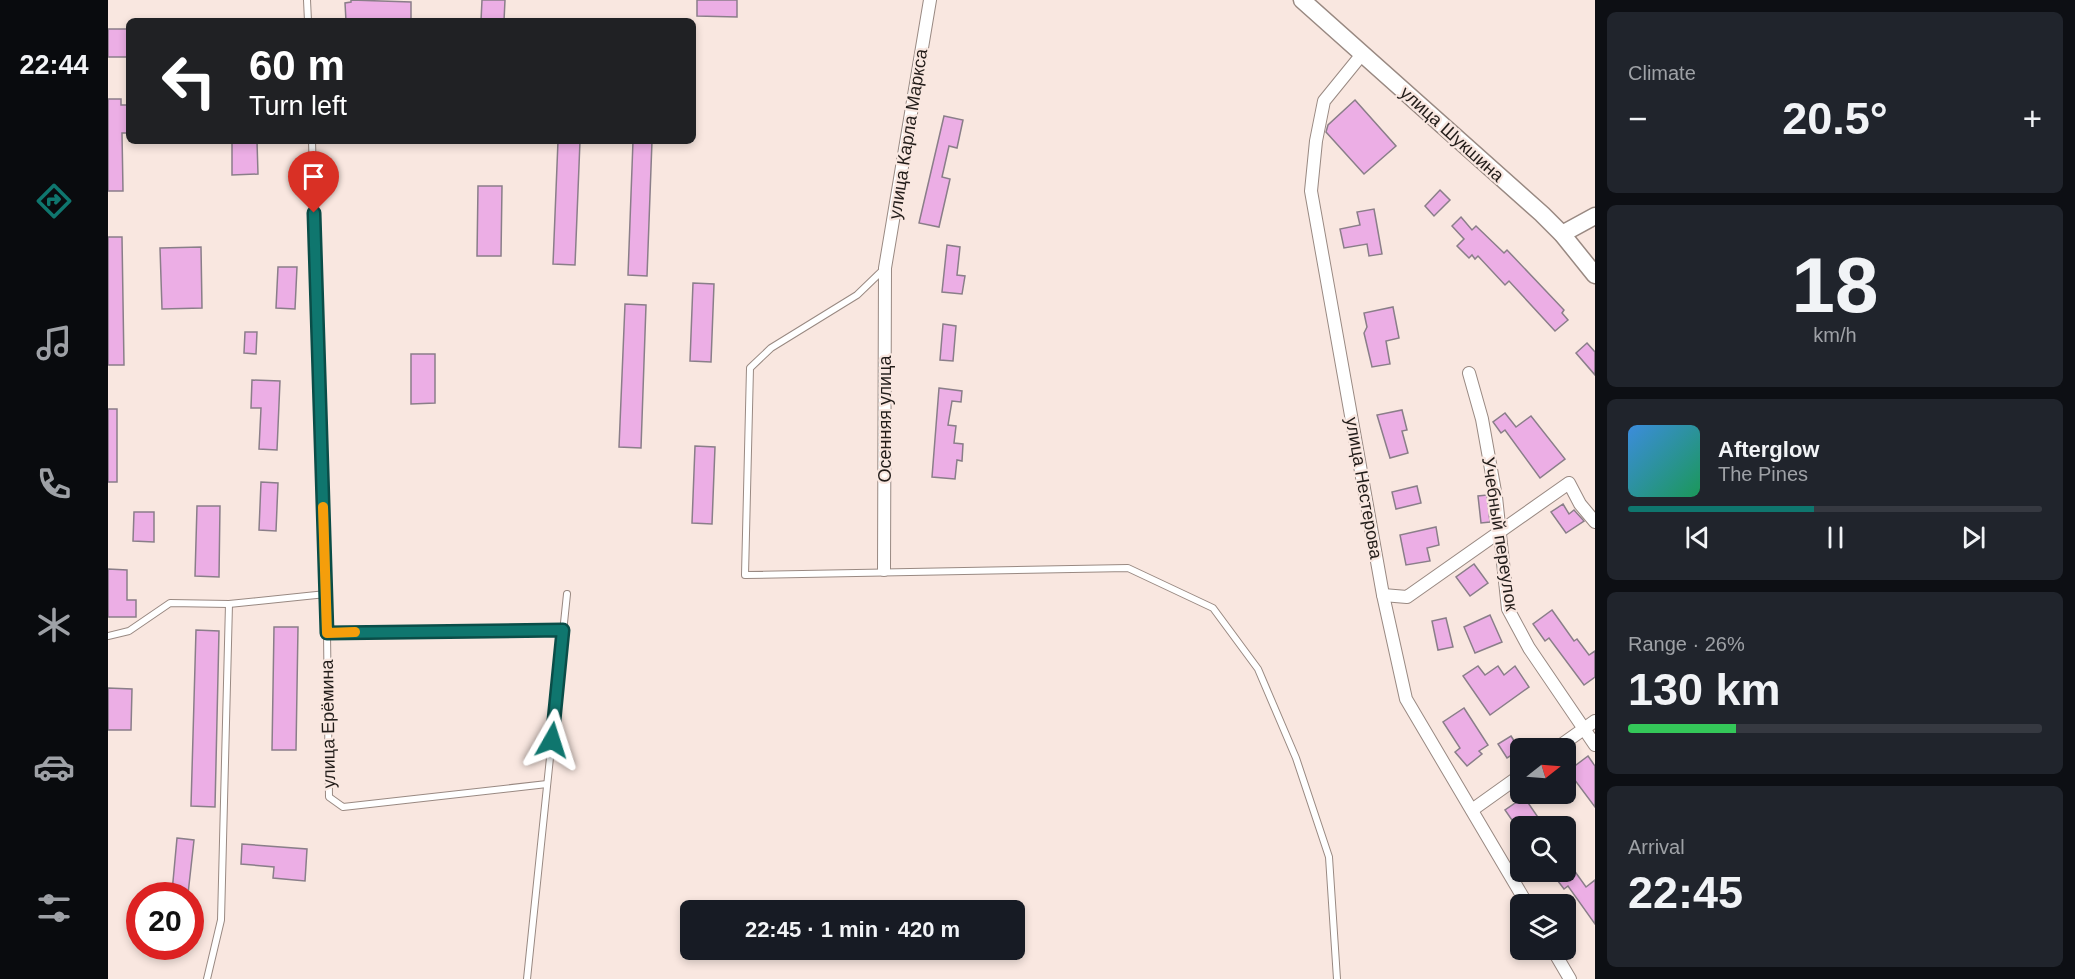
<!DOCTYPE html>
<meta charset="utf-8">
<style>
body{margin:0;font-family:Helvetica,sans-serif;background:#20242c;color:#f1f3f6;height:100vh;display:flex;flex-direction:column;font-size:22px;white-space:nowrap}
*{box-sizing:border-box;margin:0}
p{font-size:20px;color:#9ea1a6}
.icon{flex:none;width:33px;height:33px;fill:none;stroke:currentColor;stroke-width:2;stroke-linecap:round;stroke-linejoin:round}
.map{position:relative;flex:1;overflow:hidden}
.panel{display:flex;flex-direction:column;gap:12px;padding:12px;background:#0d0f14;width:480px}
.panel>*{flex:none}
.banner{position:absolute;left:18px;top:18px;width:570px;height:126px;border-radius:9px;box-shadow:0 3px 9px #0003;background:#202124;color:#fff;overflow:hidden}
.needle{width:39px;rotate:73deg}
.controls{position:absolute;left:1402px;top:738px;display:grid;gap:12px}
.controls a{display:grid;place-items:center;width:66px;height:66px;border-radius:9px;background:#171b24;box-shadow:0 3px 9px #0003;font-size:30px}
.speed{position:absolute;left:18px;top:882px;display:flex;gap:12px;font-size:30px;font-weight:700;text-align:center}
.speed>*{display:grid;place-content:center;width:78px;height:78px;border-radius:50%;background:#171b24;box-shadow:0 3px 9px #0003;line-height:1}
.speed .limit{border:9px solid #d22;background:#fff;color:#111}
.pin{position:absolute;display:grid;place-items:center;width:51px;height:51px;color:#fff;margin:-62px -26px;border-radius:50% 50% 50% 0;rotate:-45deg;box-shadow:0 0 6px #0007}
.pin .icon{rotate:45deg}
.me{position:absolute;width:66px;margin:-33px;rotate:6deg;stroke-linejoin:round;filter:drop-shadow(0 0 4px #0008)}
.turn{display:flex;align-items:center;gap:21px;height:126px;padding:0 24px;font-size:27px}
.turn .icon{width:78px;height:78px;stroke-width:2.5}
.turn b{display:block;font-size:42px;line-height:51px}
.big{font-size:45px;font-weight:700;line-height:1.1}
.panel .card{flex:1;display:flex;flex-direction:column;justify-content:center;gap:9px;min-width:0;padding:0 21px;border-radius:9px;background:#20242c}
.panel .dial{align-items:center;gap:0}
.dial b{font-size:78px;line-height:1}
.song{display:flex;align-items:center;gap:18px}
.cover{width:72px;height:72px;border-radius:9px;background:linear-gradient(135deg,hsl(210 70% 55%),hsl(150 70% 35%))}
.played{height:6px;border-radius:3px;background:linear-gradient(90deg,#0f766e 45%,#363941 45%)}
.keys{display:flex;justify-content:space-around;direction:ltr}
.heat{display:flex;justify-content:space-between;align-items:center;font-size:33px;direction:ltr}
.charge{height:9px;border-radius:4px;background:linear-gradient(90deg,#34c759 26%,#363941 0)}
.trip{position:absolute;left:572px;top:900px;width:345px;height:60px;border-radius:9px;background:#171b24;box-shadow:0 3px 9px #0003;font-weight:700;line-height:60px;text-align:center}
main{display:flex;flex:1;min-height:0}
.menu{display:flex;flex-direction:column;width:108px;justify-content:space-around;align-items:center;background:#090b0e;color:#9ea1a6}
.menu .icon{width:42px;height:42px}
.menu .active{color:#0f766e}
.menu b{font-size:27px;color:#f1f3f6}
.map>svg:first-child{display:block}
.building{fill:#ecaee5;stroke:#8a7e89;stroke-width:1.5}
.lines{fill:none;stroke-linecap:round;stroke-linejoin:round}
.lane-casing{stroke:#998982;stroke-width:8}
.street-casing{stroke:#998982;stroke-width:14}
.secondary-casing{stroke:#998982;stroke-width:19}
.lane{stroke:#fff;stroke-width:6}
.street{stroke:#fff;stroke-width:12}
.secondary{stroke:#fff;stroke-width:16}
.route-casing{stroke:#0a4d48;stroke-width:15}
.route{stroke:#0f766e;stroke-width:10}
.slow{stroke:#f59e0b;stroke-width:10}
.labels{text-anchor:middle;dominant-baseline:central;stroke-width:4.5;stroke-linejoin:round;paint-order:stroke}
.street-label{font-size:18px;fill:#231d1a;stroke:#f9e7e0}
</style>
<main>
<nav class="menu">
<b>22:44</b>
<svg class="icon active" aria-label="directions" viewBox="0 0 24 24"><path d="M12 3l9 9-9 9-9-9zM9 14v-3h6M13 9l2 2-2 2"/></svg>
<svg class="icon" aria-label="music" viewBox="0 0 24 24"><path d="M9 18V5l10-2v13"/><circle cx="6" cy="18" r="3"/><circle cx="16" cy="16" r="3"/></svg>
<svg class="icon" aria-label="phone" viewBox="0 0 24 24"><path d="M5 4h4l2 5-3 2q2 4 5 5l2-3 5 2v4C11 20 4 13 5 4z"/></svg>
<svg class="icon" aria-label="climate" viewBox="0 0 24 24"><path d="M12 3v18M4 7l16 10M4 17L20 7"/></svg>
<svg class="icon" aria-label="car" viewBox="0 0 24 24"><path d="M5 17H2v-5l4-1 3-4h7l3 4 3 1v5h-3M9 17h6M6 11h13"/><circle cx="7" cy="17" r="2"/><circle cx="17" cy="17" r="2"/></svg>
<svg class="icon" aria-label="filters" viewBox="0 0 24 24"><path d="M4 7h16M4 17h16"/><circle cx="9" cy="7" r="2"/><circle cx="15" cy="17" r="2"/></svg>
</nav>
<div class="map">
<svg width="1487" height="979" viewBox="0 0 1487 979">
<rect width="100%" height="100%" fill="#f9e7e0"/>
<g class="building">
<path d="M243,0L303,2V21H238L237,3L243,2Z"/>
<path d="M374,0H397L396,21H373Z"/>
<path d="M589,0H629V17L589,16Z"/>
<rect x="0" y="29" width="21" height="28"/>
<path d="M0,99H13V105H21V133H14L15,191H0Z"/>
<path d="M1247,100L1288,146L1256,174L1218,132L1220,125Z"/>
<path d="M836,116L855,120L849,148L841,146L834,177L842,179L831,227L811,223Z"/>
<path d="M124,141H149L150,174L124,175Z"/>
<path d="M450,141H472L467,265L445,264Z"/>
<path d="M525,141H544L539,276L520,275Z"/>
<path d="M370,186H394L393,256H369Z"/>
<path d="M1332,190L1342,200L1326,216L1317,206Z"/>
<path d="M1266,209L1274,254L1261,256L1259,244L1236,248L1232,229L1252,225L1249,212Z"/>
<path d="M1353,217L1364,230L1368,226L1396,253L1399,250L1456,310L1454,313L1460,320L1447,331L1401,281L1397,285L1370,256L1367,259L1364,255L1361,258L1349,246L1356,239L1344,226Z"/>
<path d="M0,237H14L16,365H0Z"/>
<path d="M839,245L852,247L849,275L857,276L854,294L834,292Z"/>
<path d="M93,247L94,308L54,309L52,248Z"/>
<path d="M170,267H189L187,309L168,308Z"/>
<path d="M585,283L606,284L603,362L582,361Z"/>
<path d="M517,304L538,305L533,448L511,447Z"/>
<path d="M1285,307L1291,338L1278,341L1282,364L1264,367L1256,333L1259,327L1256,313Z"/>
<path d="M835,324L848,326L845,361L832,360Z"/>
<path d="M137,332H149L148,354L136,353Z"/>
<path d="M1479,343L1487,352V375L1468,353Z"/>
<path d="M303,354H327V403L303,404Z"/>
<path d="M144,380L172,381L169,450L151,449L153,408H143Z"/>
<path d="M831,388L854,391L853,402L844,401L840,425L848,426L846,443L855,444L854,461L849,460L847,479L824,477Z"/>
<rect x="0" y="409" width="9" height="73"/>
<path d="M1294,410L1299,430L1294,431L1300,453L1282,458L1269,415Z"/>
<path d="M1397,413L1408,427L1423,416L1457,459L1432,478L1397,430L1393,433L1385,422Z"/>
<path d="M587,446L607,447L604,524L584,523Z"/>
<path d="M153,482L170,483L168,531L151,530Z"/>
<path d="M1309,486L1313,503L1288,509L1284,492Z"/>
<path d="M1379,495L1382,522L1373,523L1370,496Z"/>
<path d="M1455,504L1461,514L1466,510L1476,521L1458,533L1443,512Z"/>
<path d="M89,506H112L111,577L87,576Z"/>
<path d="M26,512H46V542L25,541Z"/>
<path d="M1328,527L1331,545L1319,548L1322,561L1298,565L1292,535Z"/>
<path d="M1366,564L1380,583L1362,596L1348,577Z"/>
<path d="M0,569L19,570V600H28V617H0Z"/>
<path d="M1444,610L1466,641L1469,639L1481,655L1487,651V677L1476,685L1441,638L1437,641L1425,624Z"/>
<path d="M1382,615L1394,642L1367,653L1356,627Z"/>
<path d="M1338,618L1345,647L1330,650L1324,621Z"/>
<path d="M166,627H190L188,750H164Z"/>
<path d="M88,630L111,631L107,807L83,806Z"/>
<path d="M1370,666L1377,675L1390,666L1396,675L1407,666L1421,687L1382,715L1355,676Z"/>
<path d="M0,688L24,689L23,730H0Z"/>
<path d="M1356,708L1380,745L1371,751L1374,754L1359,766L1347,752L1352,748L1335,722Z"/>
<path d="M1403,736L1412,750L1399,758L1390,744Z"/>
<path d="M1480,756L1487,766V807L1460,771Z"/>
<path d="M1416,797L1436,826H1408L1397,810Z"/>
<path d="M69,838L86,840L80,894L64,892Z"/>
<path d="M134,844L199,849L197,881L165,878L166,867L133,864Z"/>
<path d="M1458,859L1478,887L1487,880V924L1460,886L1456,889L1443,872H1458Z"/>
</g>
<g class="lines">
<g class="lane-casing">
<g id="lane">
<path d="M199,0L200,21"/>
<path d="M204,141L219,633L221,797L235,807L439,784"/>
<path d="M777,268L749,295L663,348L642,368L637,575L1020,568L1105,608L1150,669L1188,758L1221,857L1229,979"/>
<path d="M219,633L455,630"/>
<path d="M0,636L21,631L62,603L121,604L218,594"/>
<path d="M99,979L113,920L121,604"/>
<path d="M419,979L459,594"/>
</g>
</g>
<g class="street-casing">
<g id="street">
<path d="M1255,53L1216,101L1208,141L1203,191L1275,595L1298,699L1419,904"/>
<path d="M1361,373L1374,419L1388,497L1400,609L1421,648L1487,745"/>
<path d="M776,570L777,268L822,0"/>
<path d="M1275,595L1299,597L1461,483L1472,504L1487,522"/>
<path d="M1449,748L1487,721"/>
<path d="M1364,810L1413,775"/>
<path d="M1445,950L1462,979"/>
</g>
</g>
<g class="secondary-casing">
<g id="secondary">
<path d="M1194,0L1434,214L1454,234L1487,275"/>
<path d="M1454,234L1487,216"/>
</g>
</g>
<use href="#lane" class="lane"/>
<use href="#street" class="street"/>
<use href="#secondary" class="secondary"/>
</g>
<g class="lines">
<g class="route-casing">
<path id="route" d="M206,213L219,633L455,630L444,740"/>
</g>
<use href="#route" class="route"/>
<path class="slow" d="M215,507L219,633L247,632"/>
</g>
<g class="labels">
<g class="street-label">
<text transform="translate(800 134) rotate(-81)">улица Карла Маркса</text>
<text transform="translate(1344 134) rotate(42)">улица Шукшина</text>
<text transform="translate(777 419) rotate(-90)">Осенняя улица</text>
<text transform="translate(1256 488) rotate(80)">улица Нестерова</text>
<text transform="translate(1392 534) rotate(81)">Учебный переулок</text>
<text transform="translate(220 724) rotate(-91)">улица Ерёмина</text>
</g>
</g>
</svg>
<div class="controls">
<a><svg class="needle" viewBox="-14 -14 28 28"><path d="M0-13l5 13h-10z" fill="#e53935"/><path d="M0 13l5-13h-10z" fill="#9ea1a6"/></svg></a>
<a><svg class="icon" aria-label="search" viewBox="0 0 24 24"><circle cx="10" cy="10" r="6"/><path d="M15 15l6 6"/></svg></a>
<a><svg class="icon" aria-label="layers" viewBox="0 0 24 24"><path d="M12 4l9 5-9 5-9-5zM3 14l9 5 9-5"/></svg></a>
</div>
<div class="speed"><div class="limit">20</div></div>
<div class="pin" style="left:206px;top:213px;background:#d93025"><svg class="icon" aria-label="arrive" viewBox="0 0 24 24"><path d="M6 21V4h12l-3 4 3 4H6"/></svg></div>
<svg class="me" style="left:444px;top:740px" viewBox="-20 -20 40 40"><path d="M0-17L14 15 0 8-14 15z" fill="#0f766e" stroke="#fff" stroke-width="4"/></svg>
<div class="trip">22:45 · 1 min · 420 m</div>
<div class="banner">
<div class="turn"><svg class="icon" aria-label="left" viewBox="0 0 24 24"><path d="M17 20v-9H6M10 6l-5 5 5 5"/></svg><div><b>60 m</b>Turn left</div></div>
</div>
</div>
<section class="panel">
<div class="card"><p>Climate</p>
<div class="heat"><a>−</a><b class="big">20.5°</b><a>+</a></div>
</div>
<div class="card dial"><b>18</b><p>km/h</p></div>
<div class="card">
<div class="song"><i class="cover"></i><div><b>Afterglow</b><p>The Pines</p></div></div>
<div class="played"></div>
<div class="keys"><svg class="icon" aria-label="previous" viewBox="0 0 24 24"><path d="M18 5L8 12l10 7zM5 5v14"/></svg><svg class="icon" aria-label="pause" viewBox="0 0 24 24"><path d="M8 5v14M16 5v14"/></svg><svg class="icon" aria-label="next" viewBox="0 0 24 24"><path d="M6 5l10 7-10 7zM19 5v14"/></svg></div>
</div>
<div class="card"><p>Range · 26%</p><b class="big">130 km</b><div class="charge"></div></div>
<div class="card"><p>Arrival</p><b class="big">22:45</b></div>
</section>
</main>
